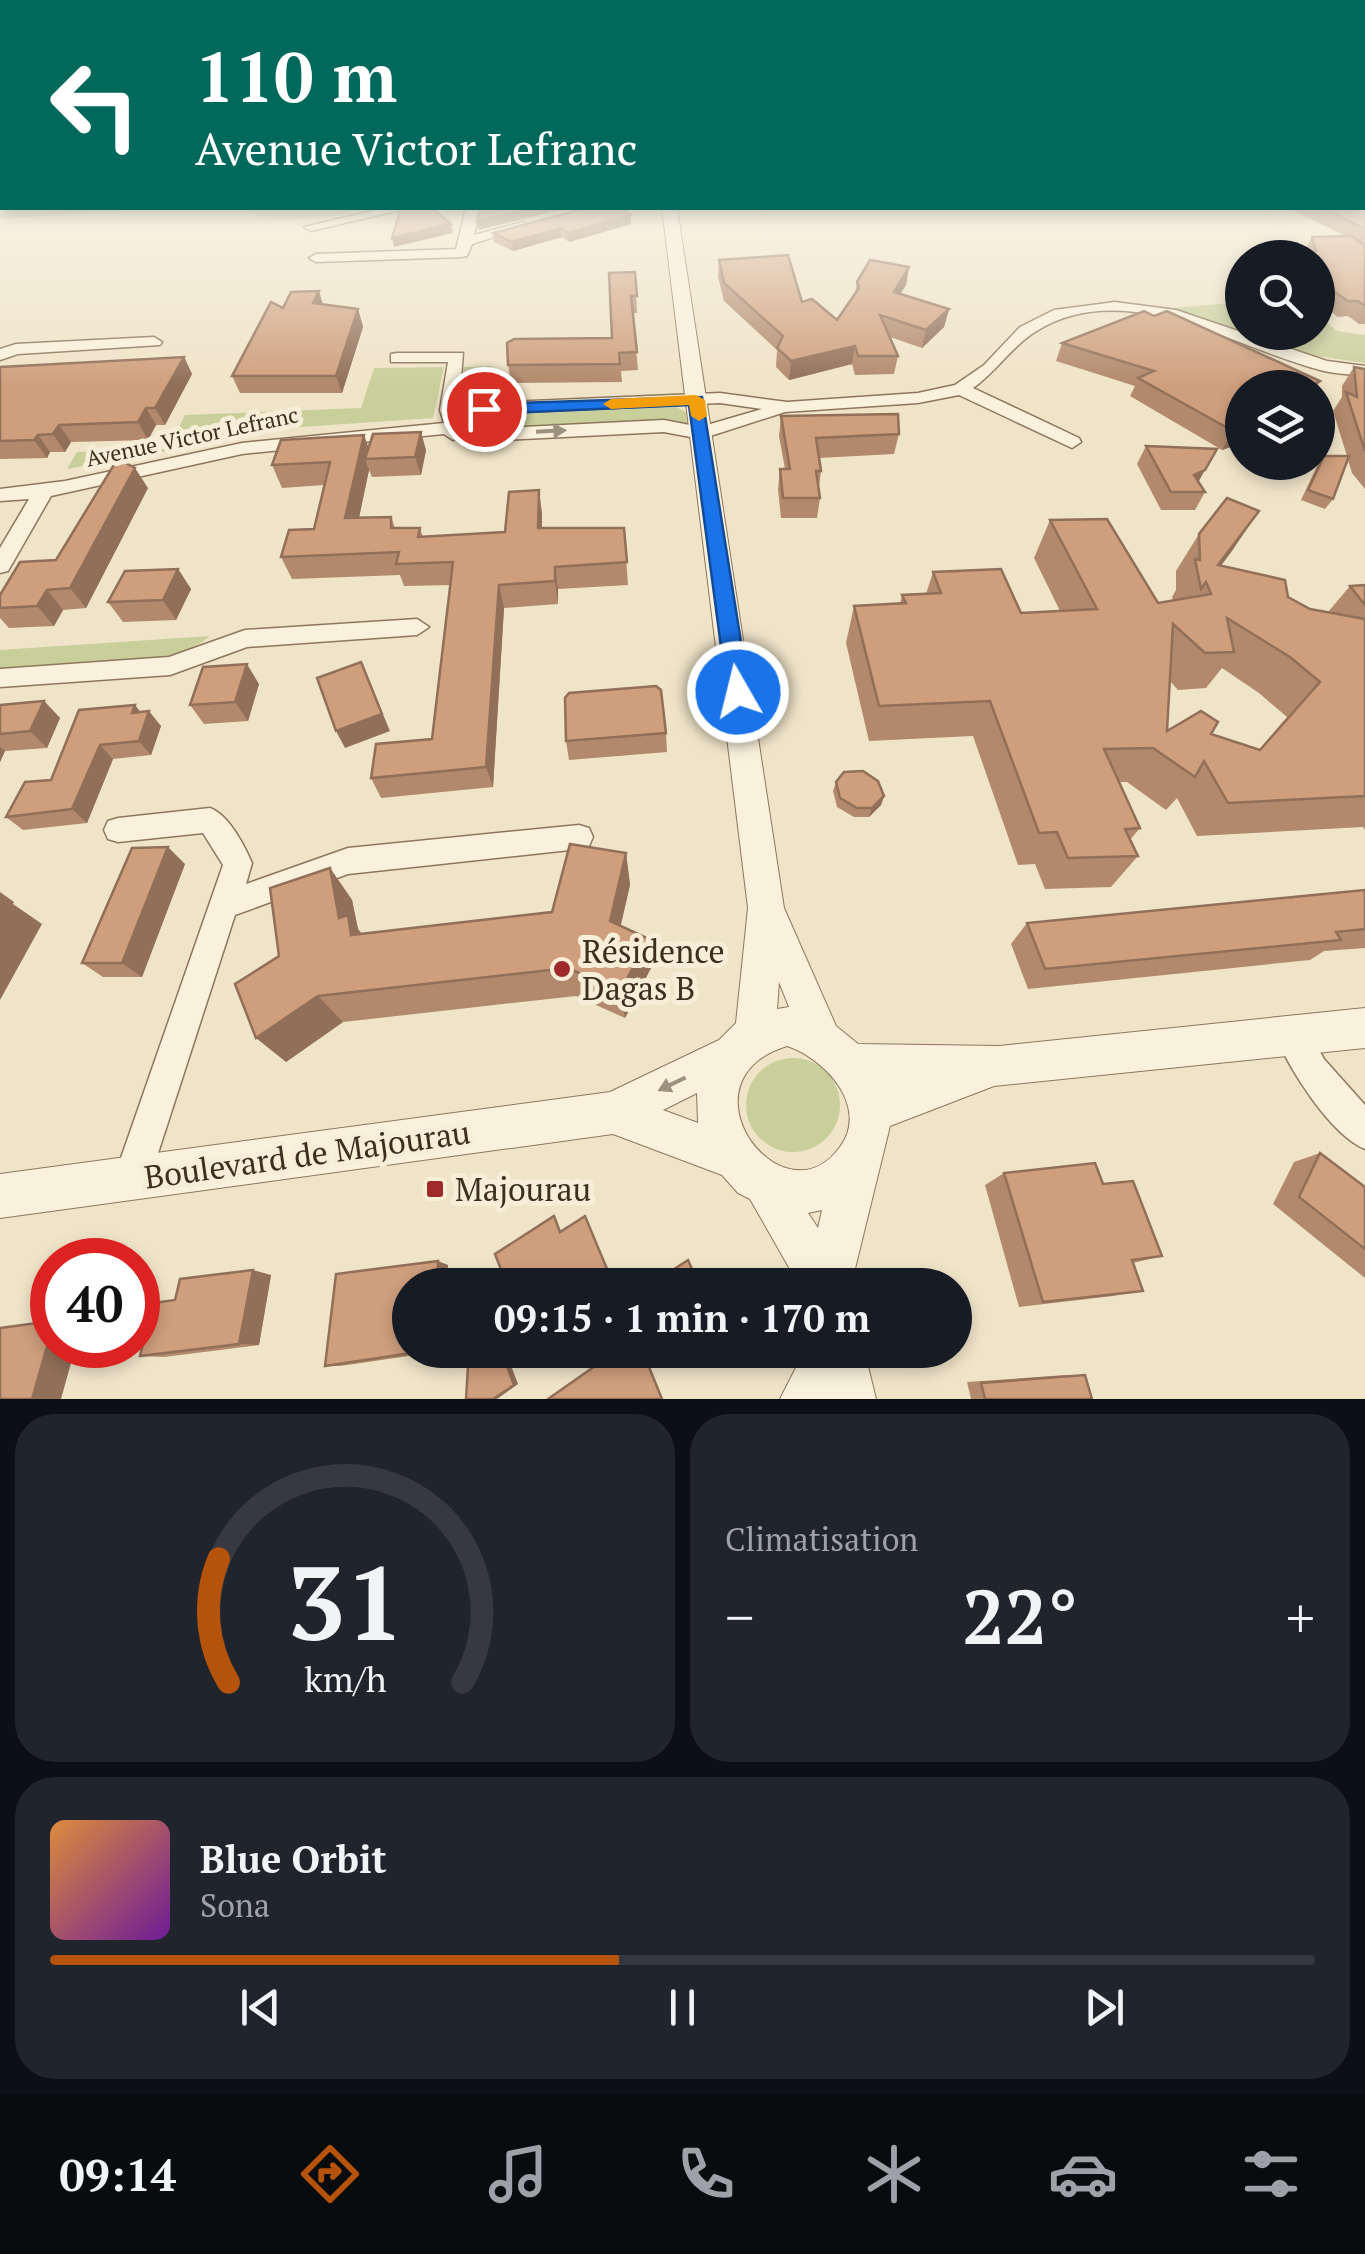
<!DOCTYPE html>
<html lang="fr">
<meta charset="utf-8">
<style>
body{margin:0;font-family:"PT Serif",serif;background:#20242c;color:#f1f3f6;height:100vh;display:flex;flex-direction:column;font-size:38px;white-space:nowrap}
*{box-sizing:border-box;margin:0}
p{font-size:32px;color:#9ea1a6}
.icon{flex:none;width:55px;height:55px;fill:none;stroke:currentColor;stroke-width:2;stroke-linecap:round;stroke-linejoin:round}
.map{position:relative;height:1399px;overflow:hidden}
.side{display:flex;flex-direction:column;gap:15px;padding:15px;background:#0d0f14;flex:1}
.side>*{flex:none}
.hud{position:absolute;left:0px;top:0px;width:1365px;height:210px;box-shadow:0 5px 15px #0003;background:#00695c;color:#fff;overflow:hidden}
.fabs{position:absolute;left:1225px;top:240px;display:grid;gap:20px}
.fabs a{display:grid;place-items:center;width:110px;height:110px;border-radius:50%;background:#171b24;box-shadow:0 5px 15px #0003;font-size:50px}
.speed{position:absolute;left:30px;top:1238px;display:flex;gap:20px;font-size:50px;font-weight:700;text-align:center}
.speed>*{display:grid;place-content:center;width:130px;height:130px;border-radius:50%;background:#171b24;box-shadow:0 5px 15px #0003;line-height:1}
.speed .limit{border:15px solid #d22;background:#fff;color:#111}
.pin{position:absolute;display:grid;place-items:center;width:85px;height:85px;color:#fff;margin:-42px;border:5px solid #fff;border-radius:50%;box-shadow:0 2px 10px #0007}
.me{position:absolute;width:110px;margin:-55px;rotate:352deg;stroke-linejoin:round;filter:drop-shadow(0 0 8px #0008)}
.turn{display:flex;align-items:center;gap:35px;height:210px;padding:0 30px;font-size:45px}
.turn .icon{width:130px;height:130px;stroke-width:2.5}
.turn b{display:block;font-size:70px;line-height:85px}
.big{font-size:75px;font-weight:600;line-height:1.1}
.side .widget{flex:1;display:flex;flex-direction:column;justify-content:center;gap:15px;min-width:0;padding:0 35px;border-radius:40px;background:#20242c}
.side .dial{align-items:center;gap:0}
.dial svg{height:260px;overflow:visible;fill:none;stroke:#363941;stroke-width:7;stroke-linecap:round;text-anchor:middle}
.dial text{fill:#f1f3f6;stroke:none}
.song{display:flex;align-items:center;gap:30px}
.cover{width:120px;height:120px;border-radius:15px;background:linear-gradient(135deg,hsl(30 70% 55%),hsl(280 70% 35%))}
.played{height:10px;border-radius:5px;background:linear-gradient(90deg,#b45309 45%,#363941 45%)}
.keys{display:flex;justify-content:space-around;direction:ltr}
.heat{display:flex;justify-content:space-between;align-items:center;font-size:55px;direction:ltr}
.side .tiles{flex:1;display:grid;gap:15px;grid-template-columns:1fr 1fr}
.widget:last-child{grid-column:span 2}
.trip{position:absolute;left:392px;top:1268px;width:580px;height:100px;border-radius:50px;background:#171b24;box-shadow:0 5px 15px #0003;font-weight:600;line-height:100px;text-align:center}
.tabs{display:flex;height:160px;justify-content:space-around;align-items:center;background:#090b0e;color:#9ea1a6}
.tabs .icon{width:70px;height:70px}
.tabs .current{color:#b45309}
.tabs b{font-size:45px;color:#f1f3f6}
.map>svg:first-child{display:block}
.green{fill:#c9cf9b}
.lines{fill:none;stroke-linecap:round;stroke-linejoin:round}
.minor-casing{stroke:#8d765c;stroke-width:3}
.tertiary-casing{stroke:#8d765c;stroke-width:2}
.minor{fill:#faf1dc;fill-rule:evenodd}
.tertiary{fill:#faf1dc;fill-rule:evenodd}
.wall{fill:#b2896c;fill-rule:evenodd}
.shaded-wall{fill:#916f58}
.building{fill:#cf9f7d;stroke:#916f58;stroke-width:2.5;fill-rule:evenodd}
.oneway{fill:#9c907e}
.route{fill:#1a73e8;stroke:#114b97;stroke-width:2.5}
.slow{fill:#f59e0b}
.poi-dot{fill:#9e2a2b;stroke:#f7eed8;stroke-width:4}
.labels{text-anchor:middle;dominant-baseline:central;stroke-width:10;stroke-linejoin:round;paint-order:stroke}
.far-street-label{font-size:22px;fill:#3d2e20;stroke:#f7eed8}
.near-poi-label{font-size:32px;fill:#3d2e20;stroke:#f7eed8;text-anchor:start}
.near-street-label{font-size:32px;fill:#3d2e20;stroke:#f7eed8}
</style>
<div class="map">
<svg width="1365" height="1399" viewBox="0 0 1365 1399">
<rect width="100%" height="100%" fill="#f0e4c8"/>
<g class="green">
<path d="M0,190L2,208H151L0,219Z"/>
<path d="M250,208H370L335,216L268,222Z"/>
<path d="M1242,302V331L1172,308Z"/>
<path d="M1318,315L1337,331L1365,335V363L1310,355L1248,333L1318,332Z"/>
<path d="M492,366L488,402L461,405L464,367Z"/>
<path d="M444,367L433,418L301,427L67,469L77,452L168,449L185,415L361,408L374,368Z"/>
<path d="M676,407L686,412L687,424L479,429L473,423L475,416Z"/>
<path d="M210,636C168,673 56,668 0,672V650Z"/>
<circle cx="793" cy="1105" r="47"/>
</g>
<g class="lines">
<g class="minor-casing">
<g id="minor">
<path d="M385,208H408L311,231L304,227Z"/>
<path d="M466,208H480L474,235L523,222L530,226L472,244L467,256L462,257L316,262L309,258L316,254L456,249Z"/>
<path d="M1115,302L1176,310L1327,361L1365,366V376C1350,374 1334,374 1320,370C1232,347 1124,275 1035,332C1012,346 996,372 973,388L1079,438L1081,442L1072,448L959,395L918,403L785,412L701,439L664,432L482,441L461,435L453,440L444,434L242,454L51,496L8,571L0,573V548L29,499L0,501V489L65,481L242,443L444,423L440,410L448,362H391V354L397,353H463L459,404L720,393L787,402L918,393L955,385L984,365L1020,327L1054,310ZM720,403L762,409L700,427L664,420L482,429L462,425L459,415Z"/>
<path d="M154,337L162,342L160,345L18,354L0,360V349L16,344Z"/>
<path d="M417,619L429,627L417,635L247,647L170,675L0,687V669L169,657L245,630Z"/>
<path d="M210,808C229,815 244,845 252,863L246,884L348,848L579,825L589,828L593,837L589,846L579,849L348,874L235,915L150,1178L145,1191L132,1196L119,1191L114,1178L223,865L203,833L118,842L108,839L104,830L108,821L118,818Z"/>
<path d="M1292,1018L1304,1023L1324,1059L1365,1105V1149C1330,1134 1290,1070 1275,1035L1280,1023Z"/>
</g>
</g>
<g class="tertiary-casing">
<g id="tertiary">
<path d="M662,208H677L784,908L836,1026L858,1044L999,1046L1365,1008V1048L994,1086L890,1126L851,1285H799L750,1199L738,1193L722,1175L613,1134L0,1218V1174L610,1092L719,1040L736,1023L748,908ZM779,982L789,1007L777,1009ZM787,1046C824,1058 870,1106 840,1147C783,1226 674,1081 787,1046ZM697,1093L698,1123L663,1110ZM822,1210L818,1228L808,1213Z"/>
<path d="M805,1350H864L876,1399H780Z"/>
</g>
</g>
<use href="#minor" class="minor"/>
<use href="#tertiary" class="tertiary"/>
</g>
<g class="wall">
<path d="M1365,190V324H1359L1348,316L1338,317L1320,303H1318V258L1305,256L1304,252L1312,237L1345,236L1288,208H1362Z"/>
<path d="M631,215V224L569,242L562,237L513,251L494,242L493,233Z"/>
<path d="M719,260L837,320L855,294L857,282L909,267L906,285L900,294L949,309L944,327L922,348L890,337L898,356L894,374L855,375L852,364L789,380L776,367L777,350L724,301L718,277Z"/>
<path d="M635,272L637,313H633L638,370L621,371L622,382L511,383L508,365L612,338Z"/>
<path d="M323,304L358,309L363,327L342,393H240L232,376L283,308Z"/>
<path d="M1154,316L1320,381L1316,388H1242V443L1222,450L1130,396L1135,386L1056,361L1062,343Z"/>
<path d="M184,357L192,374L165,425H156L148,440L71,442L65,452H50L47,458L0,459V367Z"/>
<path d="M1354,367L1365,369V489L1352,473L1348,460L1333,499L1325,509L1301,500L1317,466L1324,456H1347L1333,411L1342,397V386Z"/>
<path d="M781,416L899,434L894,454L819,458L821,471L819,487L820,498L817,518H781L778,489L780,469H785L779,436Z"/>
<path d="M1146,446L1198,482L1205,492L1195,510H1161L1137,464Z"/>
<path d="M369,448L426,450L421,475L372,477L369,470L359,518L391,517L395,528H420L423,537L505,532L542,513V528H624L628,585L558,589V604L504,608L493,787L381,798L371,778L432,739L451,585L404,586L400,575L292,579L281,557L314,529L324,485L282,488L272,465Z"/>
<path d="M148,488L86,608L63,610L54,626L9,628L0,618V595L56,560Z"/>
<path d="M1050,520L1158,603L1173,600L1172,597L1176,590V571L1199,534L1234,548L1221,565L1310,609L1328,612L1350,586L1365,585V830L1363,827L1197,836L1177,798L1166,810L1127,782H1119L1140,828L1130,840L1138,856L1111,887L1045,889L1035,864L1018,865L973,736L869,741L846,643L854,606L900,604L902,595L926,594L933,572L1021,613L1060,611L1034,558ZM1222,668L1259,693L1287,717L1259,750L1167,731L1170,681L1178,690L1206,688Z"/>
<path d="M178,569L191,589L176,620L123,622L108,602Z"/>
<path d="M259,684L248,721L204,724L190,705Z"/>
<path d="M44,701L60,718L47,748L5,751L0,762V705Z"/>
<path d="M141,712L161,726L151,755L113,759L87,823L23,830L6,817L51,780Z"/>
<path d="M666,733L667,752L569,760L566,741Z"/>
<path d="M836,782L884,796L881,805L869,817H854L837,807L833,791Z"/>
<path d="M626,853L630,885L620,926L649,939L651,968L625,1018L576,996L343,1022L286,1062L279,956L330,868L352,900L358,929L362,934L552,912Z"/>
<path d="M185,864L142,977H103L82,963Z"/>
<path d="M1365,890V948L1324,951L1310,960L1028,989L1011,944L1027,923Z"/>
<path d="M1320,1153L1365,1187V1278L1273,1204L1294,1162Z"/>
<path d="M1004,1173L1103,1184L1162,1256L1133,1263L1143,1291L1113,1296L1019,1307L985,1185Z"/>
<path d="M448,1265L410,1350L444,1351L340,1366H325Z"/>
<path d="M271,1275L259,1345L164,1357L140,1356Z"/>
<path d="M1066,1375H1085L1092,1399H971L967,1382Z"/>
</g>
<g class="shaded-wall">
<path d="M532,208H568L479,230L477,221Z"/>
<path d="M631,215V224L569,242L568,233Z"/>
<path d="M451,224L453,233L394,247L392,238Z"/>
<path d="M561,228L562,237L513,251L512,242Z"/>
<path d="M909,267L906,285L890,309L894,292Z"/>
<path d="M319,291L324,308L313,303Z"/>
<path d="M358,309L363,327L342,393L336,376Z"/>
<path d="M949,309L944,327L922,348L926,330Z"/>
<path d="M855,346L852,364L789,380L791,361Z"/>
<path d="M184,357L192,374L165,425L155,408Z"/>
<path d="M146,408L156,425L148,440L138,422Z"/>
<path d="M59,425L71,442L65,452L53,434Z"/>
<path d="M1242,428V443L1222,450L1233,431Z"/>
<path d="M421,432L426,450L421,475L415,457Z"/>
<path d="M38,435L50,452L47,458L34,440Z"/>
<path d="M364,435L372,457L365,459L369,470L354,541L345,518Z"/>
<path d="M135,468L148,488L86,608L70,588Z"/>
<path d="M1205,470L1195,488L1184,493L1194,475Z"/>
<path d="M539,490L542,513V551L538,528Z"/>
<path d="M1259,511L1234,548L1207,585L1218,565Z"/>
<path d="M555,567L558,589V604L555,581Z"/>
<path d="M178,569L191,589L176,620L163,600Z"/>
<path d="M499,585L504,608L493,787L486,767Z"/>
<path d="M47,590L63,610L54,626L37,606Z"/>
<path d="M361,662L390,731L345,748L336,731Z"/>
<path d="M247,664L259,684L248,721L235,702Z"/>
<path d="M44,701L60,718L47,748L30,731Z"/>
<path d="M135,705L146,719L149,711L161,726L151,755L139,741L132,713Z"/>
<path d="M100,745L113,759L87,823L72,809Z"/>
<path d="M0,747L5,751L0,762Z"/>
<path d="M884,796L881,805L869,817L872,808Z"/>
<path d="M168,847L185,864L142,977L122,963Z"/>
<path d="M626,853L630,885L615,951L610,921Z"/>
<path d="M330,868L352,900L358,929L370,945L373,964L339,918Z"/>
<path d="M0,892L14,902L13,904L42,924L0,1000Z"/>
<path d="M649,939L651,968L625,1018L620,991Z"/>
<path d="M318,996L343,1022L286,1062L256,1038Z"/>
<path d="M585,1216L610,1273L593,1285H585Z"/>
<path d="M438,1261L448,1265L447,1285H437Z"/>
<path d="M253,1270L271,1275L259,1345L239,1344Z"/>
<path d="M52,1329V1345H76L61,1399H32Z"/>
<path d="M501,1350H505L518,1384L497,1399H493Z"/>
</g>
<g class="building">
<path d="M1362,190H1365V229L1322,208H1362Z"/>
<path d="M401,208H432L451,224L392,238Z"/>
<path d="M480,208H532L477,221Z"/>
<path d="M586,208H622L631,215L568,233L561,228L512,242L493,233Z"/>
<path d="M1351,236L1365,246V306L1358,301H1348L1329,288L1318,289V258H1301L1316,251L1312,237Z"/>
<path d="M788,255L802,302L812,299L837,320L859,288L857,282L870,260L909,267L894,292L949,309L926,330L880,315L898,356H858L855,346L791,361L777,348L783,336L724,283L719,260Z"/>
<path d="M635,272L637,296H631L637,352L619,353L620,364L508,365L507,343L514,339L612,338L609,273Z"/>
<path d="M319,291L313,303L358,309L336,376H232L271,302L283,308L291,292Z"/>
<path d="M1144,311L1154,316L1167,311L1320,381L1307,388H1242V428L1233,431L1138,378L1154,371L1062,343Z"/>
<path d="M184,357L155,408H146L138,422L59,425L53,434L38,435L34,440L0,441V367Z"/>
<path d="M1354,367L1365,369V451L1346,392L1357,397Z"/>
<path d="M898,414L899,434L816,438L821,471H816L820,498H783L780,469H790L781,416Z"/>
<path d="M421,432L415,457L365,459L373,434Z"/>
<path d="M364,435L345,518L391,517V528H420L418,537L505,532L509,492L539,490L538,528H624L627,562L555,567V581L499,585L486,767L371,778L376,744L432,739L453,562L396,564L399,552L281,557L289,530L314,529L330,462L272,465L281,440Z"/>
<path d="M1146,446L1217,449L1205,470L1194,475L1205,492H1171Z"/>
<path d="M1324,456H1349L1333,499L1308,490Z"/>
<path d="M122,461L135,468L70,588L47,590L37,606L0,608V595L20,562L56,560L115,463Z"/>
<path d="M1227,498L1259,511L1218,565L1285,580L1288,597L1310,609L1365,619V796L1228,803L1204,761L1195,777L1153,748L1104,749L1140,828L1125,829L1138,856L1068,858L1057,832L1039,833L990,701L879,706L854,606L906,603L902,595L941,593L933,572L1001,569L1021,613L1097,609L1050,520L1107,519L1158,603L1211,594L1206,582L1201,589L1195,559L1200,560L1199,534ZM1227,618L1290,657L1320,682L1260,750L1211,734L1218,722L1201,711L1167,731L1173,624L1205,653L1234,652Z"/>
<path d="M178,569L163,600L108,602L125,571Z"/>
<path d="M1365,585V605L1350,586Z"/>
<path d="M361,662L382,714L336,731L317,678Z"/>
<path d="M247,664L235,702L190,705L203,667Z"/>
<path d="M656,686L661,690L666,733L566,741L565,698L569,693Z"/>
<path d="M44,701L30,731L0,734V705Z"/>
<path d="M135,705L132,713L149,711L139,741L100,745L72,809L6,817L25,782L51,780L79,710Z"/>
<path d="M863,771L878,781L884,796L872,808H857L840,798L836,782L844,772Z"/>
<path d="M570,844L626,853L610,921L649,939L620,991L568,968L318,996L256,1038L235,984L279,956L270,888L330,868L339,918L348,915L351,935L552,912Z"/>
<path d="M168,847L122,963H82L132,848Z"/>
<path d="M1365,890V929L1336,932L1341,940L1045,969L1027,923Z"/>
<path d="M1320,1153L1365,1187V1249L1299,1197Z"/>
<path d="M1095,1163L1103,1184L1133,1181L1162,1256L1132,1260L1143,1291L1043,1302L1004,1173Z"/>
<path d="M554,1216L560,1232L585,1216L607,1269L585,1285H507L495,1254Z"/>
<path d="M688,1260L699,1285H666L662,1277Z"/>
<path d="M438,1261L437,1285H410V1350H431L325,1366L336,1274Z"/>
<path d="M253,1270L239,1344L140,1356L153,1303L175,1300L180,1279Z"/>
<path d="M52,1321V1329L32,1399H0V1328Z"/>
<path d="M469,1350H501L514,1385L493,1399H466Z"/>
<path d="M618,1350H642L662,1399H548Z"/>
<path d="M1085,1375L1092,1399H985L981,1383Z"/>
</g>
<defs><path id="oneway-solid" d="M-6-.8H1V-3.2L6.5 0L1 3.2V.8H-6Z" transform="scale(2.5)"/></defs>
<g class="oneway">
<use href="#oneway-solid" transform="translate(551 431) rotate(-3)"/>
<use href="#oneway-solid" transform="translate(672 1084) rotate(154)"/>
</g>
<linearGradient id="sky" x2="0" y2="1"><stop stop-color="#8fbad6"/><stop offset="0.49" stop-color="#f8f3e6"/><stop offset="1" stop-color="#f8f3e6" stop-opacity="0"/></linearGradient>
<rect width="1365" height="386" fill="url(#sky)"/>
<path class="route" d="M702,397L749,692L738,700L727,692L689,405L484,414L476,409L484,404Z"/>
<path class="slow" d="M696,395L705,400L707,416L699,421L691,416L689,405L611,409L603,404L611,399Z"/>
<g class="poi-dot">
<circle cx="562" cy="969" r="10"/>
<rect x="425" y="1179" width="20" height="20" rx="5"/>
</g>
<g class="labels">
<g class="far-street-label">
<text transform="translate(192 436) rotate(-12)">Avenue Victor Lefranc</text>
</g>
<g class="near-poi-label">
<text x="582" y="951">Résidence<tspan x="582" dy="37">Dagas B</tspan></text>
<text x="455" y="1189">Majourau</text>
</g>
<g class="near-street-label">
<text transform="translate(307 1154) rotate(-8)">Boulevard de Majourau</text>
</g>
</g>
</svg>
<div class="fabs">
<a><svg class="icon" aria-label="search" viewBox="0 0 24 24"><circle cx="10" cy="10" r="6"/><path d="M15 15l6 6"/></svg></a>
<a><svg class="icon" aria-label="layers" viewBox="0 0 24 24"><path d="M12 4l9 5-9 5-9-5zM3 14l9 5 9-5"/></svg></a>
</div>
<div class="speed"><div class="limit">40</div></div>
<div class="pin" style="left:484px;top:409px;background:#d93025"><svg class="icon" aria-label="arrive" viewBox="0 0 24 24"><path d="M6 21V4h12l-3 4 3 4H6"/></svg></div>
<svg class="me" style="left:738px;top:692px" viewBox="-20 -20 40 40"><circle r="17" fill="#1a73e8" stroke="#fff" stroke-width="3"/><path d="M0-11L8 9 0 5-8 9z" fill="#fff"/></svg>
<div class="trip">09:15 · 1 min · 170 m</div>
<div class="hud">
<div class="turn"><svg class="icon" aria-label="left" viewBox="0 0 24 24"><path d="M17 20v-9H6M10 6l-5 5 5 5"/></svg><div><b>110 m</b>Avenue Victor Lefranc</div></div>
</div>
</div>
<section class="side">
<div class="tiles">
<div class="widget dial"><svg viewBox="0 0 100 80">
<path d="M14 69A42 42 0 1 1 86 69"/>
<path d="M14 69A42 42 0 0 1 11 31" stroke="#b45309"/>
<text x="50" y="56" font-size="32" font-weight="700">31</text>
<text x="50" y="72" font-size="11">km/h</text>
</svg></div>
<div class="widget"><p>Climatisation</p>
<div class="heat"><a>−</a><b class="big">22°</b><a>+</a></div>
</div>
<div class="widget">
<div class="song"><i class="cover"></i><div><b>Blue Orbit</b><p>Sona</p></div></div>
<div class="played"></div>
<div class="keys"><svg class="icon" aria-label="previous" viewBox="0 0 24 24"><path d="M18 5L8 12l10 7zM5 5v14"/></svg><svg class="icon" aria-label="pause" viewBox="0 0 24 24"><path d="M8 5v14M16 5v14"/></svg><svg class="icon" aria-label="next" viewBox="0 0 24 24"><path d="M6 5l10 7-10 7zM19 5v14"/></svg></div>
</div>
</div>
</section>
<nav class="tabs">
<b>09:14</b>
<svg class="icon current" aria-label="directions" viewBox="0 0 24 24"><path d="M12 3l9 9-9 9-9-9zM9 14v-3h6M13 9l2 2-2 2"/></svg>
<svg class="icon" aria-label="music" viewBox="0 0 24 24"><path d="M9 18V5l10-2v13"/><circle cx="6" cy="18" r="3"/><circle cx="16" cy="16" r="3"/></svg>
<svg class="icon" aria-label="phone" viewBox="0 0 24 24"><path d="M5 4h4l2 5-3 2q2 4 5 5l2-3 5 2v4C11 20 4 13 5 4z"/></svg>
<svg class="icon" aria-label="climate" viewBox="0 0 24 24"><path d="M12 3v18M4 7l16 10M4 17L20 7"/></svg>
<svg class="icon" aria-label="car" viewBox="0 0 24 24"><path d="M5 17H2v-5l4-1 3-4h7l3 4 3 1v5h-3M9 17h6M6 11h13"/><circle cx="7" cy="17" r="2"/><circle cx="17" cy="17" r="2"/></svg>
<svg class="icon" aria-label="filters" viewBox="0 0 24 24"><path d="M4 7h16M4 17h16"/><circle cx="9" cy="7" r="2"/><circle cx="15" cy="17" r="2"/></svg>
</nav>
